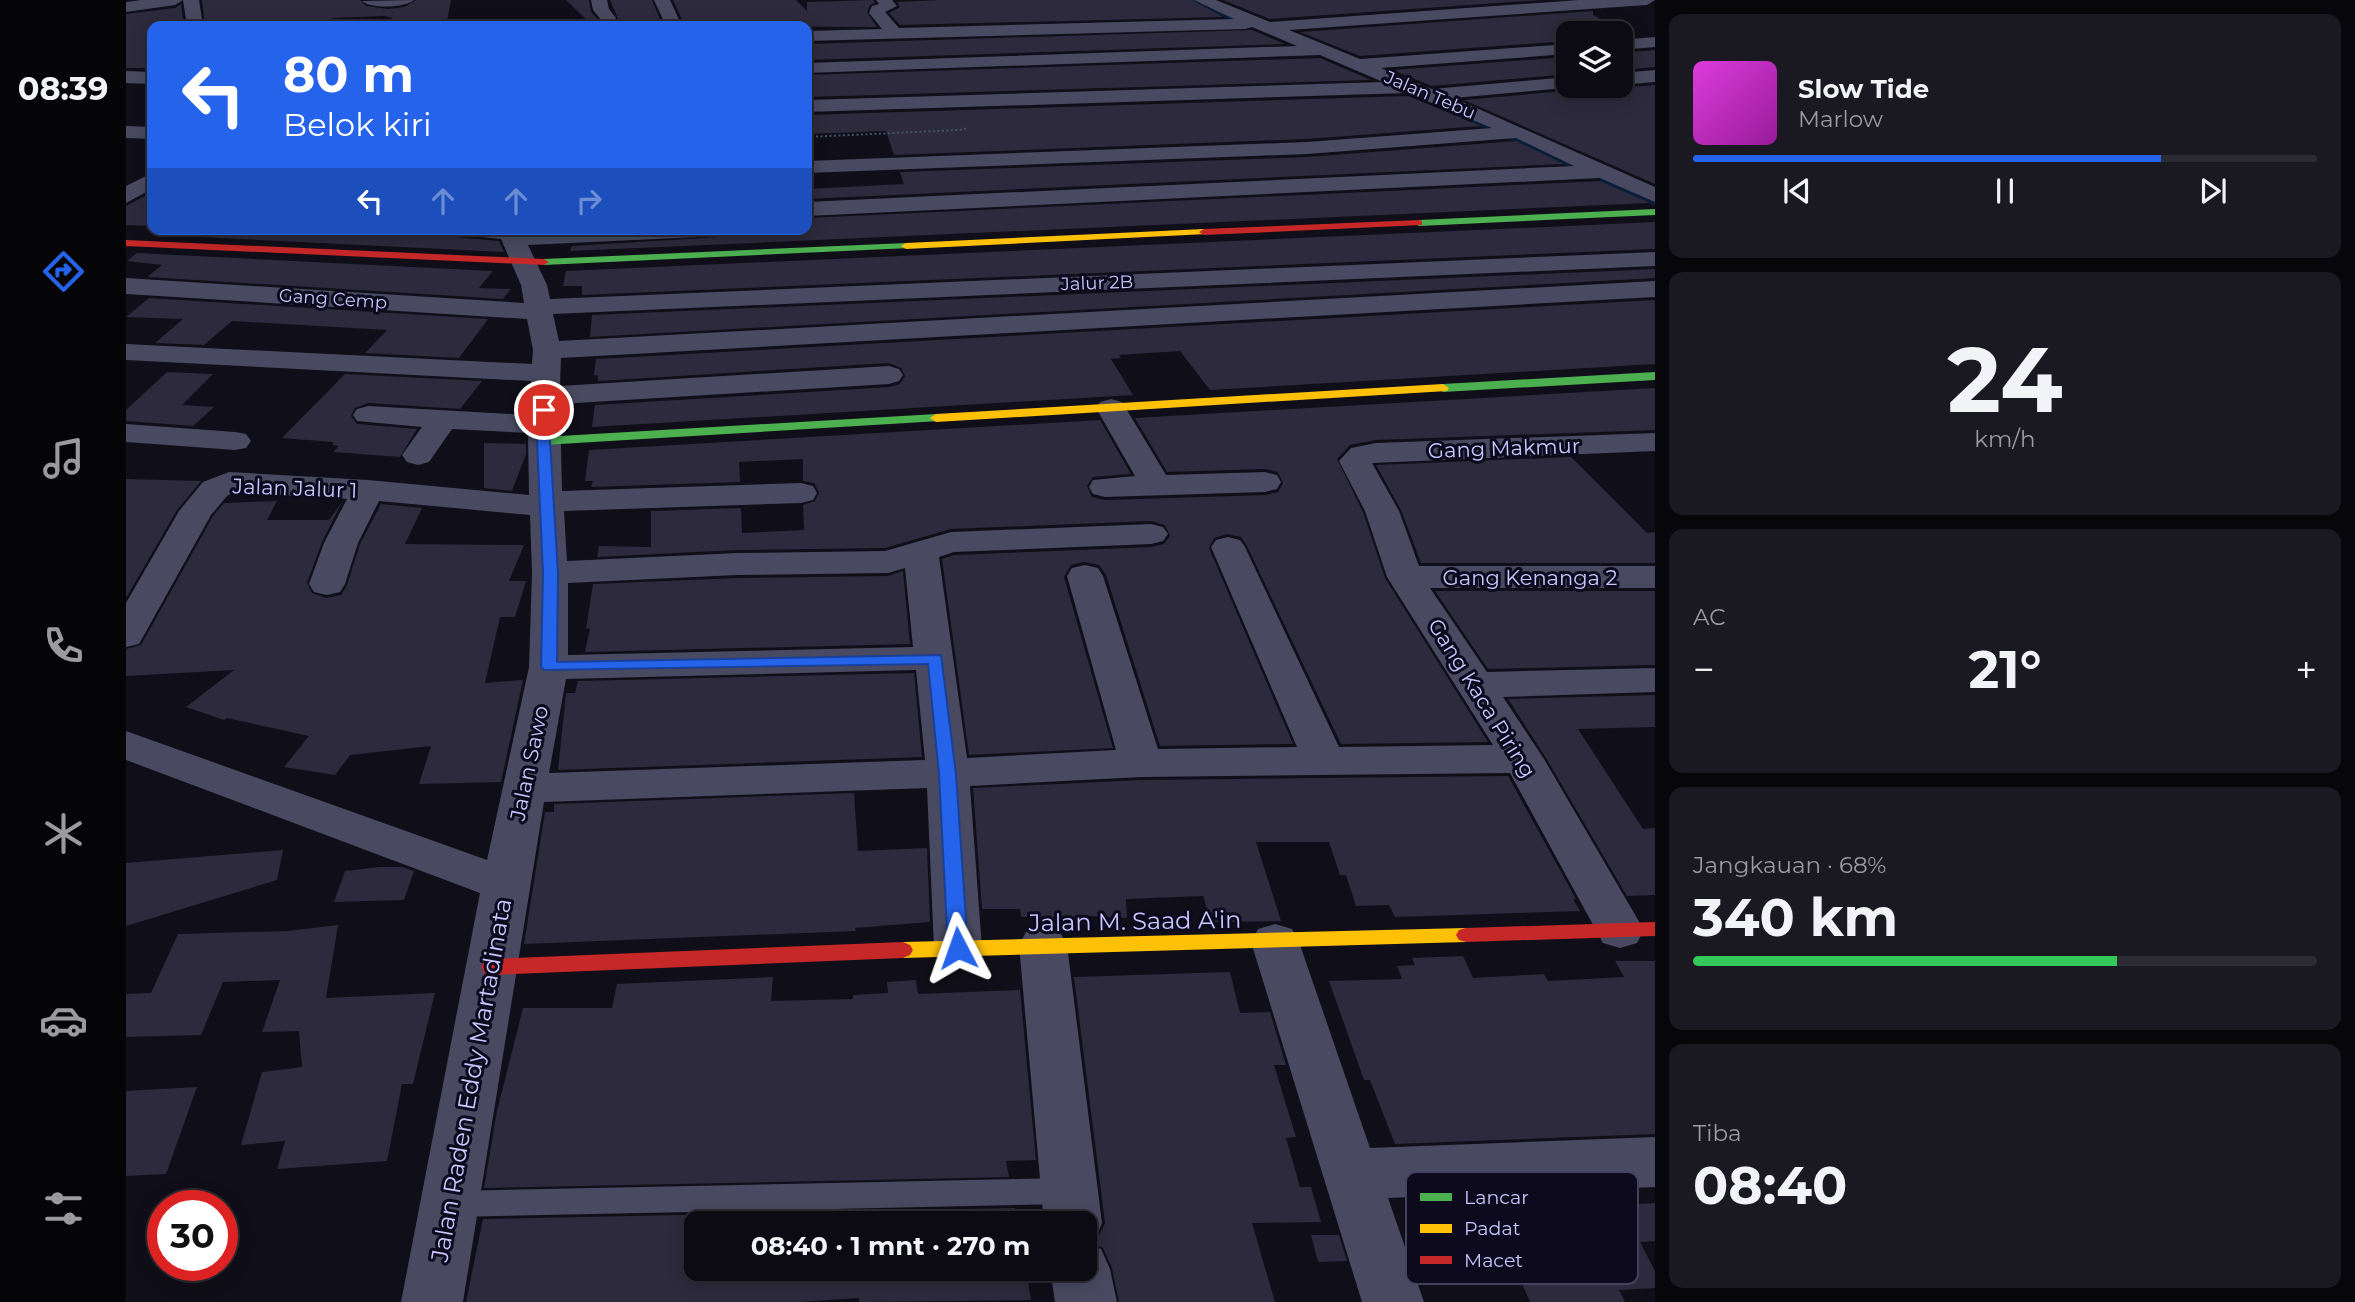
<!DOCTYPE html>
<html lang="id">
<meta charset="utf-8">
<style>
body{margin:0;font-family:Montserrat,sans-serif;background:#1a1820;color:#f1f3f6;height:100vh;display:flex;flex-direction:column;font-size:26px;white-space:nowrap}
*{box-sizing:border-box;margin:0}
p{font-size:23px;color:#9a9a9f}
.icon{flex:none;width:38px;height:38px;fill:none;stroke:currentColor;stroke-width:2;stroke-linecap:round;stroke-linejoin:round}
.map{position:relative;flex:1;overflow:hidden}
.drawer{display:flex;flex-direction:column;gap:14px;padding:14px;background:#07060a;width:700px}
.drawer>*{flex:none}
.guide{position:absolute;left:21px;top:21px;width:665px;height:214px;border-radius:14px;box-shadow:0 4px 18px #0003,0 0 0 2px #2c2b32;background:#2563eb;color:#fff;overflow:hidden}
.tools{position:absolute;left:1430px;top:21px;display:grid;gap:14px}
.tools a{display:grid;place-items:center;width:77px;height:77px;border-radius:14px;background:#0c0a12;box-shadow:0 4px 18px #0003,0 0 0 2px #2c2b32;font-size:35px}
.speed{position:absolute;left:21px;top:1190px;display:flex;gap:14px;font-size:35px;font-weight:700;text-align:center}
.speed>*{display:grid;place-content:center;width:91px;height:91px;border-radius:50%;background:#0c0a12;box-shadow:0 4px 18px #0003,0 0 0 2px #2c2b32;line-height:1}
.speed .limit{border:10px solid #d22;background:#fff;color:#111}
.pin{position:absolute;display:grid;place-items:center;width:60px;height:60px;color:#fff;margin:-30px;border:4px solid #fff;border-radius:50%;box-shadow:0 2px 7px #0007}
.me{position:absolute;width:77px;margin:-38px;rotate:356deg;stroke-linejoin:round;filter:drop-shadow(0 0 5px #0008)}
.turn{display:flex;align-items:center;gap:24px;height:147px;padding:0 21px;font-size:32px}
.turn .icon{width:91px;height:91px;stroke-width:2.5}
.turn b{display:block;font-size:49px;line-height:60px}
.lanes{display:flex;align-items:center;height:66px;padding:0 21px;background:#0003;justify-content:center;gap:35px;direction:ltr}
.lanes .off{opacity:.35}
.big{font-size:52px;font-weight:700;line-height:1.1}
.drawer .card{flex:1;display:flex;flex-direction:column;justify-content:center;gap:10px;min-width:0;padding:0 24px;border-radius:14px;background:#1a1820}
.drawer .dial{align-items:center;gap:0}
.dial b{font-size:91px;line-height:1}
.song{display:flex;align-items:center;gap:21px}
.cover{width:84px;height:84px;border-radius:10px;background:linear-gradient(135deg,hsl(300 70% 55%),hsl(300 70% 35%))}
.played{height:7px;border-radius:4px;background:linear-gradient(90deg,#2563eb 75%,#2c2b32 75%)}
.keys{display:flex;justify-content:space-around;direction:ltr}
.heat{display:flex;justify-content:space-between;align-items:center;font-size:38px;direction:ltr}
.charge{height:10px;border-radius:5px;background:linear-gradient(90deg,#34c759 68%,#2c2b32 0)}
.trip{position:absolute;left:558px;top:1211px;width:413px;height:70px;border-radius:14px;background:#0c0a12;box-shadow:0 4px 18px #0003,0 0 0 2px #2c2b32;font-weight:700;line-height:70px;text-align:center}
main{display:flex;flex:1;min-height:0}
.dock{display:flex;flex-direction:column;width:126px;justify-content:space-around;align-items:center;background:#050407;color:#9a9a9f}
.dock .icon{width:49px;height:49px}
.dock .active{color:#2563eb}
.dock b{font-size:32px;color:#f1f3f6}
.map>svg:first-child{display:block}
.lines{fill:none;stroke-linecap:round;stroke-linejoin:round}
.stream-far1{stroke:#091d3a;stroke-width:4.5}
.stream{stroke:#091d3a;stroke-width:6}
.building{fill:#2c2a3c}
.path{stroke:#435460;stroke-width:2;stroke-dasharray:2 2.5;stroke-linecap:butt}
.lane{fill:#494961;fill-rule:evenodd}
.street{fill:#494961;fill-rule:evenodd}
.fast{fill:#4caf50;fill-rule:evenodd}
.slow{fill:#ffc107;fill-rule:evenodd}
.jam{fill:#c62828;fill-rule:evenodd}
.route{fill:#2563eb;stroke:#184099;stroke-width:2}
.labels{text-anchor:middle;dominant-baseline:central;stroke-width:6;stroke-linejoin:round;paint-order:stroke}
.far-street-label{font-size:18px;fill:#c9c5ff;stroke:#0c0a1c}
.street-label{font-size:21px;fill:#c9c5ff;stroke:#0c0a1c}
.near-street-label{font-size:24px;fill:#c9c5ff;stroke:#0c0a1c}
.key{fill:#0c0a1c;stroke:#454260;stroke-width:2}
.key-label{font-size:19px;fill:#c9c5ff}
</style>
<main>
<nav class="dock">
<b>08:39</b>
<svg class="icon active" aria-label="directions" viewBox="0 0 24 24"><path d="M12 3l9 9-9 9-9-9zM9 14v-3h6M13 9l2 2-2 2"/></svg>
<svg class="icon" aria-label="music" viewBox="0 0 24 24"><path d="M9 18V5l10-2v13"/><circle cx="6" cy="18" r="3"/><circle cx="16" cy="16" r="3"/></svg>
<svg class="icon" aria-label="phone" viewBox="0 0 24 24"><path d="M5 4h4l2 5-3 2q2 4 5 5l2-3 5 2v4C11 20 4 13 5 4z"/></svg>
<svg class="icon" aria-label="climate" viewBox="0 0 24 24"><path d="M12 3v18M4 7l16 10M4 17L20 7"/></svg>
<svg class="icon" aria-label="car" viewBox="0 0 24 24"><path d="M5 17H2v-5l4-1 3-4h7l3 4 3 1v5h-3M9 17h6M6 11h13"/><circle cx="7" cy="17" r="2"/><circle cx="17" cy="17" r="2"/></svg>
<svg class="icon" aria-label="filters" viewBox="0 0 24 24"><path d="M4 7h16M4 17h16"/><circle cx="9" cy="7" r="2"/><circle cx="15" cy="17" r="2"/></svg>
</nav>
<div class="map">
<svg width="1529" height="1302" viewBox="0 0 1529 1302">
<rect width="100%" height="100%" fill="#100e18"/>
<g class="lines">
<g class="stream-far1">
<path d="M1062,0L1120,24"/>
<path d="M1327,112L1395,142"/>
</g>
<g class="stream">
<path d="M1391,140L1451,167"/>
<path d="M1477,179L1529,203"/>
</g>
</g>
<g class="building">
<path d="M76,0H234L240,6L262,9L278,7L290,0H325L320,26H268L266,18L258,16L207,18L197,26H79Z"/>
<path d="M440,0H463L465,12L476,24H488L492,19L484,0H526L536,24L467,26Z"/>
<path d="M547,0H670L681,11V2L747,0L749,3L744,5L741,12L751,27L559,26Z"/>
<path d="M814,0H1066L1097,17L774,25L763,13L774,7L771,2Z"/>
<path d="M1097,0H1416L1144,19Z"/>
<path d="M55,4L58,26H26V68H0V14L49,8Z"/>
<path d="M1467,11V15L1508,36L1494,37V33H1442V41L1234,56L1174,32Z"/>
<path d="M1126,30L1159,44L681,60V44Z"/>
<path d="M1529,50V67L1494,70V53Z"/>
<path d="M1442,57V74L1306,86L1266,70Z"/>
<path d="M1194,58L1245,80L681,97V75Z"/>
<path d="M1529,85V184L1338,100L1449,90L1451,86L1494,88Z"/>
<path d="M1282,96L1355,126L1181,139L768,155L760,131L681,134V115Z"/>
<path d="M1390,141L1438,164L681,199V189L778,184L774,172L1181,157Z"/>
<path d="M1474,181L1524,203L444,251L446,246L659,233L681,229V218Z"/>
<path d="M26,192V226L0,225V206Z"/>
<path d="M1529,222V249L456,295V286H437L440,271Z"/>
<path d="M41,229L322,230L328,237L373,241L378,252L34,235Z"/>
<path d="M11,253L367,271L353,288L385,289L377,299L21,277L36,265L1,261Z"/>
<path d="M1529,269V278L464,337L466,315Z"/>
<path d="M23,298L362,319L333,358L239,353L261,330L106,321L78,345L29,343L57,319L0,317Z"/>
<path d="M1529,300V364L1084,390L1054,351L993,355L995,358L985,359L1007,395L466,427L469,405L763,387L774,384L779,376L775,368L763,363L472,381V376L468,375L470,359Z"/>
<path d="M41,372L87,374L56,405L88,407L67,426L0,421V410Z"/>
<path d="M219,374L356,381L334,409L242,403L229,408L225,416L231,424L291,429L274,457L207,452L213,446L207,445V442L156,438Z"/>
<path d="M1529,388V430L1250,440L1224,445L1211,459L1237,512L1259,578L1362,742L1215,744L1121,546L1115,537L1101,534L1088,538L1083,548L1167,744L1034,746L980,575L973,565L958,562L945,565L938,577L987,748L843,755L816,559L828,555L1025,547L1038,544L1044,536L1039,525L1025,521L825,529L759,548L611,550L471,557L473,546L525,547V511L615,508L616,533L678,530L677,505L689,501L693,492L688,483L677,481V459L613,462L614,482L465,487L467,481H459L463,450L974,420L1005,474L967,477L961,486L966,497L979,500L1139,495L1152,492L1157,483L1152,472L1139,469L1041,472L1009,418Z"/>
<path d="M358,443L400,444V454L386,491L358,488Z"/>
<path d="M1445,457L1521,533L1529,532V563H1295L1275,510L1250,465Z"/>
<path d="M0,479L75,481L51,510L0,598Z"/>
<path d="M151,501L141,520H203L216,502L196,542L181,583L186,593L200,598L215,595L221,585L234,544L255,504L296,508L279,544L398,545L383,581H400L389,617H374L359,683L397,680L375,782L293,784L305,746L224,755L209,775L158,767L183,736L101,718L98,720L60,707L108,670L0,676V649L15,645L87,516L98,503Z"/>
<path d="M777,571L784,644L459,652L464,628L460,629L467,584L611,578L762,576Z"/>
<path d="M1309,591H1529V665L1362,669Z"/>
<path d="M788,673L796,757L432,770L440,693H449L452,681Z"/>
<path d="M1529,695V727L1452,729L1517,829L1529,828V895L1501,896L1420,758L1382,699Z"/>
<path d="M1382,776L1450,899H1447L1454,911L1269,917L1263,905L1230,906L1220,875H1214L1203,842H1130L1155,921L1085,922L1077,896L1000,899L1001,918L962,916L963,923L934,922V917H895L894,909H856L847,788L1015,780Z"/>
<path d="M728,793L732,851L801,848L804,922L729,928L730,931L398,944L419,812H428V804Z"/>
<path d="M157,850L151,880L0,926V863Z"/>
<path d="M253,867H276L288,871L278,900L208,902L219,871Z"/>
<path d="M212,925L200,998L309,993L287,1084H276L261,1161L151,1169L159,1141L115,1145L136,1072L176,1067L173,1031L136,1032L154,980L97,982L75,1035L0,1037V994L25,993L52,934L162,931Z"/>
<path d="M1337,956L1347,978L1418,974L1422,981L1498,977L1489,961H1529V1134L1269,1144L1244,1080H1238L1203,981L1276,979L1271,966L1289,965L1286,958Z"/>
<path d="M1104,972L1114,1013L1144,1012L1160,1065H1148L1170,1137L1160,1138L1174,1187H1185L1195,1222L1126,1223L1149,1302H993L986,1268L977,1248L969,1244L979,1223L948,977Z"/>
<path d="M647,977L645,1001L727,999V995L762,993L761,982L790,980L792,994L894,990L910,1160L880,1161L883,1177L358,1188L371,1111L397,1008H486L491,984Z"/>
<path d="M71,1087L40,1174L0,1176V1091Z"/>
<path d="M1503,1191L1510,1204L1529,1203V1241L1514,1242L1529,1271V1288L1493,1290L1499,1302H1404L1392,1275L1309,1279L1280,1200Z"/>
<path d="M889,1208L892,1223H570V1269H900L905,1300L733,1302V1298L674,1302H340L357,1219Z"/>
<path d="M1185,1235H1213L1221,1261L1192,1262Z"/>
</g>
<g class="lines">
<path class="path" d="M681,137L833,130L839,129V126"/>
<path class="lane" d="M941,1178L951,1182L955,1191L951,1200L941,1204L327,1217L317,1213L313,1204L317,1195L327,1191Z"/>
<g class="street">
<path d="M15,0H57L49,5L0,12V2Z"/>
<path d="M57,0H73L77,26H61Z"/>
<path d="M288,0C279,8 245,9 236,1Z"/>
<path d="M465,0H481L483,9L490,18L488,21H476L467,10Z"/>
<path d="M528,0H544L556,26H540Z"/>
<path d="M750,0H766L771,6L759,12L773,28L1108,19L1068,0H1090L1144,22L1453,0H1529L1521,5L1163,30L1234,59L1442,44V54L1255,68L1306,89L1442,77V86L1449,87L1328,98L1529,187V202L1474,178L681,216V202L1448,166L1390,138L1181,154L681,173V161L1181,142L1366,128L1282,93L681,112V100L1257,82L1194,55L681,73V63L1171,46L1126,27L1119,29L681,41V31L756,29L743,13L746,6L753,4Z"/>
<path d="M258,19L264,20L265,26H199L207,21Z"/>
<path d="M1529,37V47L1494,50V40Z"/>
<path d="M1529,70V82L1494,85V73Z"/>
<path d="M0,71L26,72V84L0,83Z"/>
<path d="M0,126L26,127V139L0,138Z"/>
<path d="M26,173V189L0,203V186Z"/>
<path d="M324,229H605L601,234L593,236L402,245L421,285L424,299L1529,252V266L427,314L433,341L1529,281V297L435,358L434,386L763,366L773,369L777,375L773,381L763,384L434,404L436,491L675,483L687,486L691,493L687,500L675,503L438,511L441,561L611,553L759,551L825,532L1025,524L1037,527L1042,534L1037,541L1025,544L828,552L813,557L841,758L990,750L941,576L946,568L959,565L972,568L977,576L1032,749L1171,747L1085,547L1090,540L1102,537L1114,540L1119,547L1213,747L1367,745L1261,577L1239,511L1213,461L1225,448L1250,443L1529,433V451L1246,463L1273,511L1293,566H1529V588H1304L1361,672L1529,668V692L1377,697L1418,759L1518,930L1511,943L1494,948L1477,943L1384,773L1015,777L844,786L856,948L849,961L832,967L815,961L808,948L801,788L418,802L337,1302H275L354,893L0,760V731L361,860L403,667L406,573L404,515L253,501L232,543L219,584L214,592L201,595L188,592L183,584L198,543L221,499L108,492L101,496L85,515L13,644L0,647V603L53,511L77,482L103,472L242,480L403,495L402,433L326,429L303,462L292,465L281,462L276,455L296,427L231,421L227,415L231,409L242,406L403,415L405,381L0,360V344L406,364L407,350L401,319L0,294V278L398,303L395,285L375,239L328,234ZM779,568L787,647L442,655V583L611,575L762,573ZM790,670L799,760L423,773L440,679Z"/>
<path d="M985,399L996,402L1040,475L1139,472L1151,475L1155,482L1151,489L1139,492L979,497L967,494L963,487L967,480L1009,476L970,408L974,402Z"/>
<path d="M0,424L109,432L120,434L125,441L120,448L109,450L0,442Z"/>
<path d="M1149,924L1166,929L1173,942L1244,1148L1529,1137V1187L1262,1198L1298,1302H1236L1125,942L1132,929Z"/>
<path d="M917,926L934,932L941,945L976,1223L968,1242L962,1244L975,1249L984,1269L991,1302H929L924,1269H959V1223H918L893,945L900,932Z"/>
</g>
<g class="fast">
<path d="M1529,209V215L1293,226L1288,223L1293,220Z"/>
<path d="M780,243L785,246L784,248L418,265L413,262L418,259Z"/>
<path d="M1529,372V380L1317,392L1311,388L1317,384Z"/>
<path d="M810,414L814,415V421L417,445L411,441L417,437Z"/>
</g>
<g class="slow">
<path d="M1078,229L1081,230V234L780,249L775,246L780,243Z"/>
<path d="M1317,384L1323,388L1321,391L810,422L804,418L810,414Z"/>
<path d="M1340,928L1347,930L1350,935L1347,940L1340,942L777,958L770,955L767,950L770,945L777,942Z"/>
</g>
<g class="jam">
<path d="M1293,220L1296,221V225L1078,235L1073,232L1078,229Z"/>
<path d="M0,240L418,259L423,262L418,265L0,246Z"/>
<path d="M1529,922V936L1340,942L1333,940L1330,935L1333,930L1340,928Z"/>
<path d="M777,942L784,945L787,950L784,955L777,958L365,975L358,973L355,967L358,961L365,959Z"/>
</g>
</g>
<path class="route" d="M418,407L425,410L424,441L432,573L431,662L815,655L830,774L842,948L839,953L832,955L824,953L822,948L813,774L802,664L418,670L415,667L417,573L411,441L412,410Z"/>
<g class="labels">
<g class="far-street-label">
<text transform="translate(1304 95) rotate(23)">Jalan Tebu</text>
<text transform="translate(971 283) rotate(-2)">Jalur 2B</text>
<text transform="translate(207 299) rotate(4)">Gang Cemp</text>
</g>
<g class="street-label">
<text transform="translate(1378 448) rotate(-2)">Gang Makmur</text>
<text transform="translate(169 488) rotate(2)">Jalan Jalur 1</text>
<text x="1404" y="577">Gang Kenanga 2</text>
<text transform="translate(1356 698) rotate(58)">Gang Kaca Piring</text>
<text transform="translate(403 763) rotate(-78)">Jalan Sawo</text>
</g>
<g class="near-street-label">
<text transform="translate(1009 921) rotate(-1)">Jalan M. Saad A'in</text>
<text transform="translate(345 1080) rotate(-80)">Jalan Raden Eddy Martadinata</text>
</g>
</g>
<rect x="1280" y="1172" width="232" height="112" rx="10" class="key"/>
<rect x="1294" y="1193" width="32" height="8" fill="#4caf50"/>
<rect x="1294" y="1224" width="32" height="9" fill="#ffc107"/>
<rect x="1294" y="1256" width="32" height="8" fill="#c62828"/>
<g class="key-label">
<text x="1338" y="1204">Lancar</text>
<text x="1338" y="1235">Padat</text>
<text x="1338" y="1267">Macet</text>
</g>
</svg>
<div class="tools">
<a><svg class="icon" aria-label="layers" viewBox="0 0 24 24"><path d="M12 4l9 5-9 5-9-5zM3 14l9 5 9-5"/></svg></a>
</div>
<div class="speed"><div class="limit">30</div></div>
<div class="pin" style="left:418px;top:410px;background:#d93025"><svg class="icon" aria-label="arrive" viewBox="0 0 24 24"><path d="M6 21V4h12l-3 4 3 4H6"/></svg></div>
<svg class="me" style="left:832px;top:948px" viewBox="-20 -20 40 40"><path d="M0-17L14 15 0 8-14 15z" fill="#2563eb" stroke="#fff" stroke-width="4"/></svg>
<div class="trip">08:40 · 1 mnt · 270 m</div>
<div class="guide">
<div class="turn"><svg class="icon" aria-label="left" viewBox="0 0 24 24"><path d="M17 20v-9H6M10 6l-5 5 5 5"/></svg><div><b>80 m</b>Belok kiri</div></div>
<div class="lanes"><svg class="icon" aria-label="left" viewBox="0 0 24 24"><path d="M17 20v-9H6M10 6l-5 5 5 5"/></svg><svg class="icon off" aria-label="ahead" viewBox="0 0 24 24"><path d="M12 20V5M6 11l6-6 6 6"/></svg><svg class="icon off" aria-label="ahead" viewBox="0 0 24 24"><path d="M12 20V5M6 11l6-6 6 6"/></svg><svg class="icon off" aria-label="right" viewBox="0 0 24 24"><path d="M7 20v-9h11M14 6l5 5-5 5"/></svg></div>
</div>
</div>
<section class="drawer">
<div class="card">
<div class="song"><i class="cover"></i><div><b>Slow Tide</b><p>Marlow</p></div></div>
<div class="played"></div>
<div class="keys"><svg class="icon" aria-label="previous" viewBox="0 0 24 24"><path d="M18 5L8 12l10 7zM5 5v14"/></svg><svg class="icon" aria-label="pause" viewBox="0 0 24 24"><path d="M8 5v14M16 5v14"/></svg><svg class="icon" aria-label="next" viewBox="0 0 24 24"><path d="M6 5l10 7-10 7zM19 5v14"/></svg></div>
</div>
<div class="card dial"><b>24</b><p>km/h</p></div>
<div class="card"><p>AC</p>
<div class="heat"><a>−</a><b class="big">21°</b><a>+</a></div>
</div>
<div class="card"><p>Jangkauan · 68%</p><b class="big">340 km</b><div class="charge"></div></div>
<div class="card"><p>Tiba</p><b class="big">08:40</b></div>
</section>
</main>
